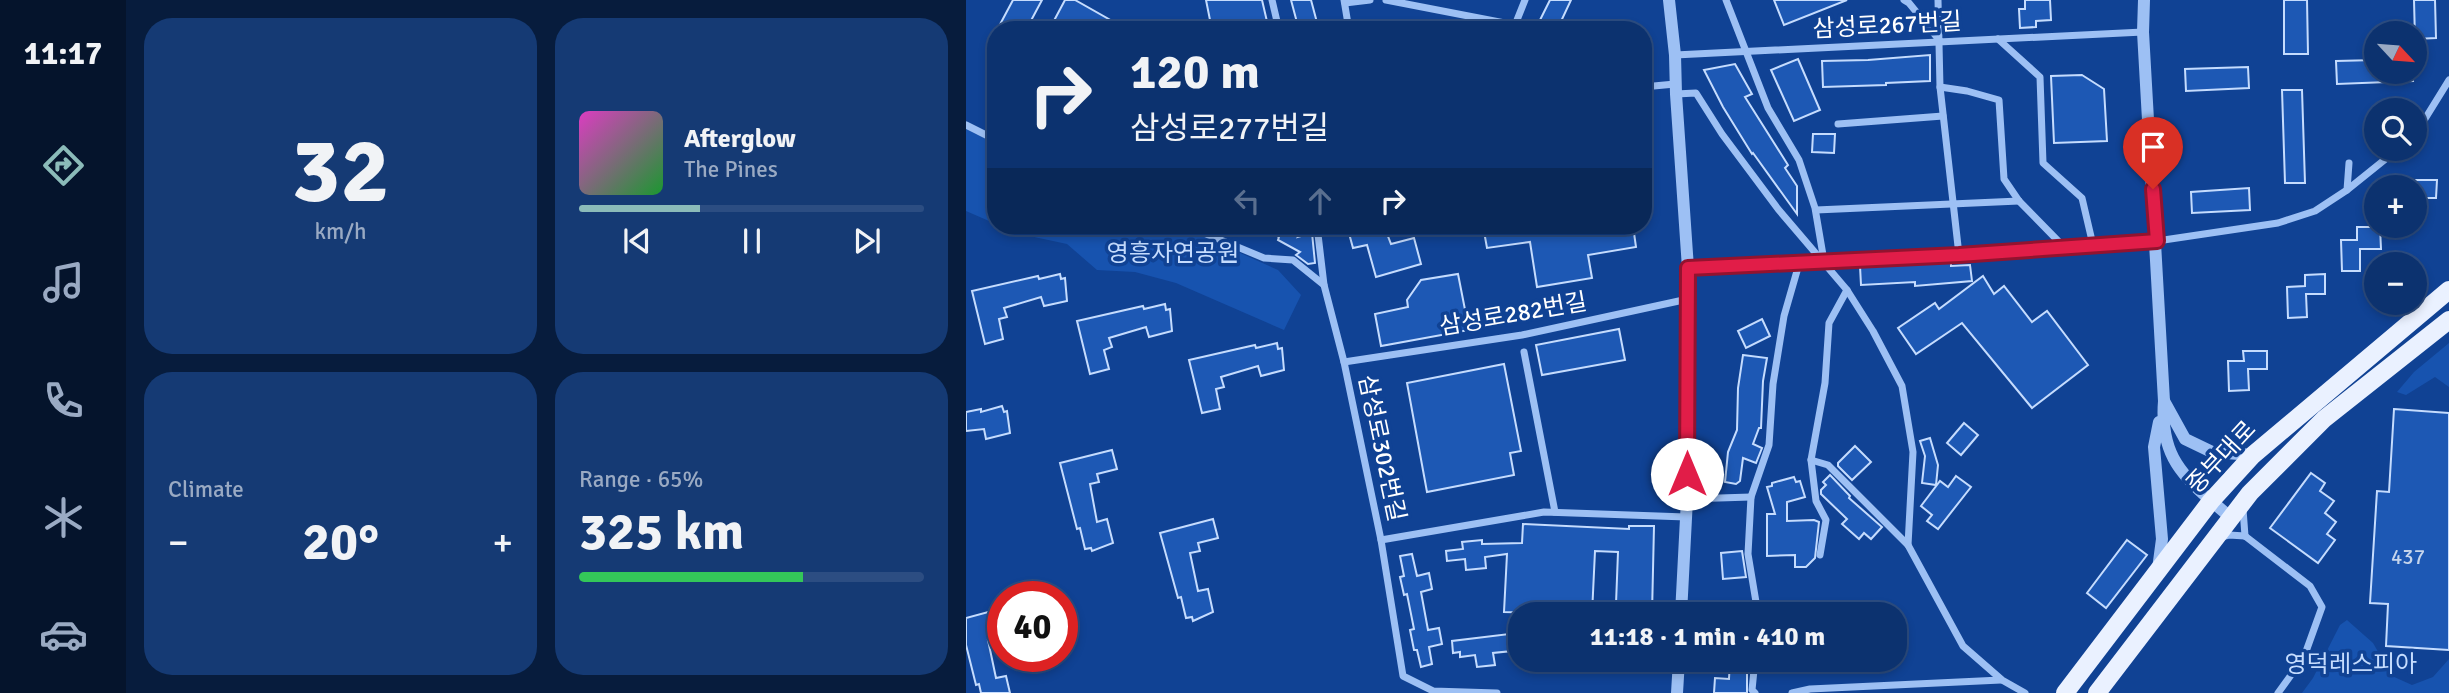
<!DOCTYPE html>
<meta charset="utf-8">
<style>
body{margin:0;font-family:Signika,"Noto Sans KR",sans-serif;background:#153a74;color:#f1f3f6;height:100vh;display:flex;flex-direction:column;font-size:26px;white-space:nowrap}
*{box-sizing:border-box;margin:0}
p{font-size:23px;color:#9aaac3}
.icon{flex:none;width:38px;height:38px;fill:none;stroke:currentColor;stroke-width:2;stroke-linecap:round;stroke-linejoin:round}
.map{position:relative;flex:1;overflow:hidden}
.sheet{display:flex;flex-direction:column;gap:18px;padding:18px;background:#071c3d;width:840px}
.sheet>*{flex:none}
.hud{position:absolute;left:21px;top:21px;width:665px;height:214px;border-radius:28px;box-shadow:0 4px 10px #0003,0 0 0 2px #2c4d82;background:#0c326f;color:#f1f3f6;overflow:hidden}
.needle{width:46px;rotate:116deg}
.fabs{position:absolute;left:1398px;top:21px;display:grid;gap:14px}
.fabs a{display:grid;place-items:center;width:63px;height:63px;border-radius:50%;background:#0c326f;box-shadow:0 4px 10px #0003,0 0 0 2px #2c4d82;font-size:35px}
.speed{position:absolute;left:21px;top:581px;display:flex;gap:14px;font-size:35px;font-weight:700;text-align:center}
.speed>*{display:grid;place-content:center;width:91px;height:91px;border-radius:50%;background:#0c326f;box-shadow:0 4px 10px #0003,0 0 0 2px #2c4d82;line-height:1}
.speed .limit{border:10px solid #d22;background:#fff;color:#111}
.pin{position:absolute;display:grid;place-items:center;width:60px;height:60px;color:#fff;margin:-72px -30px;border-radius:50% 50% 50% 0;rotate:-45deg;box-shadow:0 0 7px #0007}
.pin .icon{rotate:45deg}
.me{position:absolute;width:77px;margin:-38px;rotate:0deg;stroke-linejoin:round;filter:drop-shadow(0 0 5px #0008)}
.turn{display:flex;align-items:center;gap:24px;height:147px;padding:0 28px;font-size:32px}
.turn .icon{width:91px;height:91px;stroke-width:2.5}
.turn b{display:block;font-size:49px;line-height:60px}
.lanes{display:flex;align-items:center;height:66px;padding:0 28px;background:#0003;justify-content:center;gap:35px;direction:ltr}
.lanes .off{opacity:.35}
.big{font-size:52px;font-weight:700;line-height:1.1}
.sheet .card{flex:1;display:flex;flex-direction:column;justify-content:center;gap:10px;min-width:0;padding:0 24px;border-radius:28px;background:#153a74}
.sheet .dial{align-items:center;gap:0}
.dial b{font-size:91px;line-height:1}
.song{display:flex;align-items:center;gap:21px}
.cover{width:84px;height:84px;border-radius:10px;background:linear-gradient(135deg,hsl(310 70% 55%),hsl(130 70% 35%))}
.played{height:7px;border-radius:4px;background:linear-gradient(90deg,#8bbbb9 35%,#2c4d82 35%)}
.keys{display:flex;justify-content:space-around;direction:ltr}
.heat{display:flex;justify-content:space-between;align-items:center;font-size:38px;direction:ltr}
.charge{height:10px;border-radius:5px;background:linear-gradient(90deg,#34c759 65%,#2c4d82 0)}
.sheet .tiles{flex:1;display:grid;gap:18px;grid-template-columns:repeat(2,1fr)}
.trip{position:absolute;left:542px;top:602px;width:399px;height:70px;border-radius:28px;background:#0c326f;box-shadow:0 4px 10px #0003,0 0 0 2px #2c4d82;font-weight:700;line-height:70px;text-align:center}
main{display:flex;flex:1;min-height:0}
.menu{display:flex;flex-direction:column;width:126px;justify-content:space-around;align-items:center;background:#05142c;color:#9aaac3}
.menu .icon{width:49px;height:49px}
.menu .selected{color:#8bbbb9}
.menu b{font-size:32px;color:#f1f3f6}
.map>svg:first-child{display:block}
.green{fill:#1753af}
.building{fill:#1d58b4;stroke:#c5dcfe;stroke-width:2}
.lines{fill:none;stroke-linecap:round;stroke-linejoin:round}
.minor{stroke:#9dc0f4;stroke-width:7}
.tertiary{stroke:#9dc0f4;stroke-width:12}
.primary{stroke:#eaf1ff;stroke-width:18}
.route-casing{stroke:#92132f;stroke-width:18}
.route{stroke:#e11d48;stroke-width:12}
.labels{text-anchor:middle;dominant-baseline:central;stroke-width:7;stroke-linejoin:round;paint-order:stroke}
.number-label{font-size:21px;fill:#c6d5ec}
.street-label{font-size:24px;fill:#fff;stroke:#104294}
.park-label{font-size:24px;fill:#c5dcfe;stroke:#104294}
</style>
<main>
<nav class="menu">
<b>11:17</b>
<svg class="icon selected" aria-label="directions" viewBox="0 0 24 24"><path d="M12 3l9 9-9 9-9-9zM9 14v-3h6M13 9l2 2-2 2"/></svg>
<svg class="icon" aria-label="music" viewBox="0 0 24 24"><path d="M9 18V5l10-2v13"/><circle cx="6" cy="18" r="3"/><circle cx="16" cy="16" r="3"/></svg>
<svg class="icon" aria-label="phone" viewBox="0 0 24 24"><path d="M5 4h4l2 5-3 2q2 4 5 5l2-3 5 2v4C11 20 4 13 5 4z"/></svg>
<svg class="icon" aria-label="climate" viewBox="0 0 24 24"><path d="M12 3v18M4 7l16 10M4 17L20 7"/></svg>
<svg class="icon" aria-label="car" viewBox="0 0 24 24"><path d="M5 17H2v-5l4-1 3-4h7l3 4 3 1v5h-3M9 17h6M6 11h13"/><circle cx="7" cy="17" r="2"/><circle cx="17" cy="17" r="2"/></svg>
</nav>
<section class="sheet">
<div class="tiles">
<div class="card dial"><b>32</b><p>km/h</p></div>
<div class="card">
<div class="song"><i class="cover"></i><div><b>Afterglow</b><p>The Pines</p></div></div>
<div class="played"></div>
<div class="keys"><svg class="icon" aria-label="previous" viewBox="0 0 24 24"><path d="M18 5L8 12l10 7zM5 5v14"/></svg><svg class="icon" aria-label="pause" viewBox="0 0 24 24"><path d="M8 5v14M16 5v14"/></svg><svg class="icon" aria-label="next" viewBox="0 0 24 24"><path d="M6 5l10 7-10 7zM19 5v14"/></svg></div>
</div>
<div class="card"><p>Climate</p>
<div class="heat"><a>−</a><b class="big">20°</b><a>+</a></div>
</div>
<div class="card"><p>Range · 65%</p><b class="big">325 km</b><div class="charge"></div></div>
</div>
</section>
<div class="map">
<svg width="1483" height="693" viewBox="0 0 1483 693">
<rect width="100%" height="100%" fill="#104294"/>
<g class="green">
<path d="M0,129L30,144V224L0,211Z"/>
<path d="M34,226H214L312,270L335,295L318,330L210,283L169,272L131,270L101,244L54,234Z"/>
<path d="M1483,343V387L1469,377L1440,395L1431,392L1448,372Z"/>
<path d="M1381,620L1407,643L1426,676L1446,685L1467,677L1483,659V693H1336L1347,678L1374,625Z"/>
</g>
<g class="building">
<path d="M47,0H76L60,30H31Z"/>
<path d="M99,0H109L162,30H83Z"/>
<path d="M240,0H296L303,30H246Z"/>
<path d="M325,0H345L353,30H333Z"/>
<path d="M584,0H605L591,30L573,22Z"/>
<path d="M808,0H881L818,25Z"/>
<path d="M1059,0H1084L1085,20L1070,21V27L1054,28L1053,9H1059Z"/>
<path d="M1318,0H1341L1342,54H1318Z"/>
<path d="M1448,0H1469L1470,38L1449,39Z"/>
<path d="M964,55V81L920,83V85L857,87L856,61L902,60Z"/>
<path d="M832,59L854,110L828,121L805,70Z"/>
<path d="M1410,60V72H1446L1447,81L1371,84L1370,61Z"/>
<path d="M769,64L786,94L779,97L822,165L819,168L831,186V214L787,153L786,154L757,107L738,70Z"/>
<path d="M1282,67L1283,88L1220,91L1219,69Z"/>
<path d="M1116,75L1138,89L1141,141L1088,143L1085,76Z"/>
<path d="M1316,90H1336L1339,183H1319Z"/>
<path d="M847,134H869L868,153L846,152Z"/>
<path d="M1449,180H1471L1470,198H1449Z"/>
<path d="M1283,188L1284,210L1226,213L1225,192Z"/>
<path d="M292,226H338L332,237L346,233L349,263L342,264L330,255L334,252L312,240L313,237Z"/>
<path d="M381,226H404L406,230L418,226L425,244L448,238L455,264L410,277L401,245L387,248Z"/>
<path d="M517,226H667L670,247L622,255L626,278L571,287L564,242L521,248Z"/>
<path d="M1391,227H1414L1415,249H1394V271H1376L1375,240H1391Z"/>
<path d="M985,262V266L1004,265L1006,281L949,286V282L895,285L894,266Z"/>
<path d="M94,274L95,279L99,278L101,301L78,306L75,297L38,308L41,317L33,319L37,339L19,344L6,291L72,276L73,279Z"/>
<path d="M492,274L503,330L415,346L409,314L442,307L441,300L455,280Z"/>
<path d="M1359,274V294H1340L1341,317L1322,318L1321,287L1339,286V275Z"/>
<path d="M1017,276L1028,294L1038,286L1066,322L1081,311L1122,365L1066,408L996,323L950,354L932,328L969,303L973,309Z"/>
<path d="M199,304L200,310L204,309L206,331L183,337L180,327L143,338L146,347L138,350L143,369L124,374L111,321L177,306L178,309Z"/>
<path d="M796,319L804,336L780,348L772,331Z"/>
<path d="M653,329L659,360L576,375L570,345Z"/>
<path d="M311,343L312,349L316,348L318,370L295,376L292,366L255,377L258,387L250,389L254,409L236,413L223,360L289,345L290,348Z"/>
<path d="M1277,351H1301V369H1282L1283,390L1263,391L1262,361H1278Z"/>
<path d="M777,355L801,358L797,381L795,428H793L787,444L796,448L790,463L777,458L774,481L770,484L759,482L762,452L771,430L772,388Z"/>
<path d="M538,364L555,451L544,453L548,475L461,492L441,383Z"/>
<path d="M36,406L38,412L41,411L44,433L20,439L18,429L0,431V412L15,409V412Z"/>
<path d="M1428,409L1483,413V650L1420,646L1422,604L1404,603L1411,491L1423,492Z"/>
<path d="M998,423L1012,435L995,455L981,443Z"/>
<path d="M964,438L972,465L970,485L956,483L959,456L954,441Z"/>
<path d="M889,446L905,462L886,480L872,466V463Z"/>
<path d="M146,450L151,469L131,474L133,482L124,484L131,522L141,519L147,543L126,551L125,548L119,549L114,528L111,529L94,463Z"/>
<path d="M1345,473L1359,483L1354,491L1368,501L1359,513L1370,522L1361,534L1369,540L1352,563L1304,528Z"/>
<path d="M864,475L884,496L883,498L916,527L905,539L898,533L893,539L876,524L881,519L855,494V490L860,485L857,482Z"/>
<path d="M990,476L1005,487L972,529L961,521L966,515L955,506L974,481L982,487Z"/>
<path d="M828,477L830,482L834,481L839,497L821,502V521L848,520L853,522L849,558L840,567H829V555L801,556V514H809L801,487L806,486V483Z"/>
<path d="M247,519L252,538L232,543L234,551L224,553L232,591L242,589L247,612L227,621L226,617L220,618L215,597L212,598L194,533Z"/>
<path d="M557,524L663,529V526H688L686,614H661V605L650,604L652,552L629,551L626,614L538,612L541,554L519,557L520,568L500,570L499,559L481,561L480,551L497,549L496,542L516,540V544L556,543Z"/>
<path d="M1161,540L1181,555L1140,608L1121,593Z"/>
<path d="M776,551L780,577L757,579L755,553Z"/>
<path d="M446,554L451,576L463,573L466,589L455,592L462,630L473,628L476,644L463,647L466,664L455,667L451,650H448L444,630L448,629L441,594L438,595L434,577L438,576L434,556Z"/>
<path d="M37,608V628L30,630L32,638L22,640L30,678L40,676L44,693H15L13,684L10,685L0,645V618Z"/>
<path d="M543,634L546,651L527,653L529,665L511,667L509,655L494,657V652L487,653L486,641Z"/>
<path d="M764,660H781V693H748L749,678L763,679Z"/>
</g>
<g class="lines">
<g class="minor">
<path d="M306,0L313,30"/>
<path d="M378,0L383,30"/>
<path d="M420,0L549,25L558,30"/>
<path d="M760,0L802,108L833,160L849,208L858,261"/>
<path d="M938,0L943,3L974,41"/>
<path d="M972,0L974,87L993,255"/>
<path d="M379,3L404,0"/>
<path d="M549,25L559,0"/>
<path d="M1032,39L1074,77L1077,163L1116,198L1127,245"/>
<path d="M709,55L1177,32"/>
<path d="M677,87L709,84"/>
<path d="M974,87L1001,91L1033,100L1038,179L1053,201L1098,247"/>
<path d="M710,94L730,93L756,134L812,209L881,290L907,331L936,386L947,452L942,545L997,646L1036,680L1059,693"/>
<path d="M872,124L977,116"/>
<path d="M0,125L30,140"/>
<path d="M1449,135L1483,80"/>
<path d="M1381,190L1432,149"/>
<path d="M850,210L1053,201"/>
<path d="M221,226L298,258L327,260L358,285L378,362L415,540L437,676L467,691L531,693"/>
<path d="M351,226L358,285"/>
<path d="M722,268L993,255L1191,241L1312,223L1349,211L1381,190L1383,163"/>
<path d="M881,290L863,323L859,383L845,460L862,465L942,545"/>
<path d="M558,352L589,512"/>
<path d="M378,362L556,335L722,299"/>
<path d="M845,460L850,501L860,520L854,555"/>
<path d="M721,499L785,497"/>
<path d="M1277,509L1279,536"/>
<path d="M1279,536L1344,586L1356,607L1338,657L1312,693"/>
<path d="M1255,537L1263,535L1279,536"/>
<path d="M415,540L578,512L720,517"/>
<path d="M792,614L782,554L785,497L803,445L807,384L818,316L833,264"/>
<path d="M789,693L786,690L789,660"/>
<path d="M826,693L844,689L1035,680"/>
</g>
<g class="tertiary">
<path d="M703,0L709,55L710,94L722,268L721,499L715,614"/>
<path d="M1178,0L1177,32L1198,401C1193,462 1223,481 1265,518"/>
<path d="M1198,401L1219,439L1246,452L1287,455"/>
<path d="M1192,569L1196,539L1188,447L1193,422"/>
<path d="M711,693L713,660"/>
</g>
<g class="primary">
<path d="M1099,693L1245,501L1287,455L1483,290"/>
<path d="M1131,693L1284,493L1358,419L1483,320"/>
</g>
</g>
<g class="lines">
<g class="route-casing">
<path id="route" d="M721,474L722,268L993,255L1191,241L1187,189"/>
</g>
<use href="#route" class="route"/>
</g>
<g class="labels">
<g class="number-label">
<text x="1442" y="557">437</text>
</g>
<g class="street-label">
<text transform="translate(921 25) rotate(-3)">삼성로267번길</text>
<text transform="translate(547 314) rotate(-10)">삼성로282번길</text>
<text transform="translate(416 448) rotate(78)">삼성로302번길</text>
<text transform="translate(1255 457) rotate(-47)">중부대로</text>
</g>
<g class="park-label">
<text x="207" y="253">영흥자연공원</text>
<text x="1385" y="664">영덕레스피아</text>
</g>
</g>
</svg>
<div class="fabs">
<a><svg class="needle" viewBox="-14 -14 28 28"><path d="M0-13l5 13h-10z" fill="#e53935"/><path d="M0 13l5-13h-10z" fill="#9aaac3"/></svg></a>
<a><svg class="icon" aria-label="search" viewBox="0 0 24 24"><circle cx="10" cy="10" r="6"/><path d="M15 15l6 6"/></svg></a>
<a>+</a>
<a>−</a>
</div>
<div class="speed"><div class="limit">40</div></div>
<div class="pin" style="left:1187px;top:189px;background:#d93025"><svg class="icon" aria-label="arrive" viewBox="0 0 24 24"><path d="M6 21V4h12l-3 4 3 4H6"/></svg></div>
<svg class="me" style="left:721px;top:474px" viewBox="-20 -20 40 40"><circle r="19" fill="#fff"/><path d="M0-13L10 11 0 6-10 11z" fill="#e11d48"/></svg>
<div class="trip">11:18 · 1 min · 410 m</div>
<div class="hud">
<div class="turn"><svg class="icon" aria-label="right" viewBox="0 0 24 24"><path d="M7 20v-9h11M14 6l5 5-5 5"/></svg><div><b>120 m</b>삼성로277번길</div></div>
<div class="lanes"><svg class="icon off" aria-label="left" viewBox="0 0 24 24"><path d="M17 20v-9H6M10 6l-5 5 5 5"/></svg><svg class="icon off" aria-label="ahead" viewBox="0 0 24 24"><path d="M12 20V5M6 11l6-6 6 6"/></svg><svg class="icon" aria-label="right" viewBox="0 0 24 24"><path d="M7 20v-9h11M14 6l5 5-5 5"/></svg></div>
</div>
</div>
</main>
